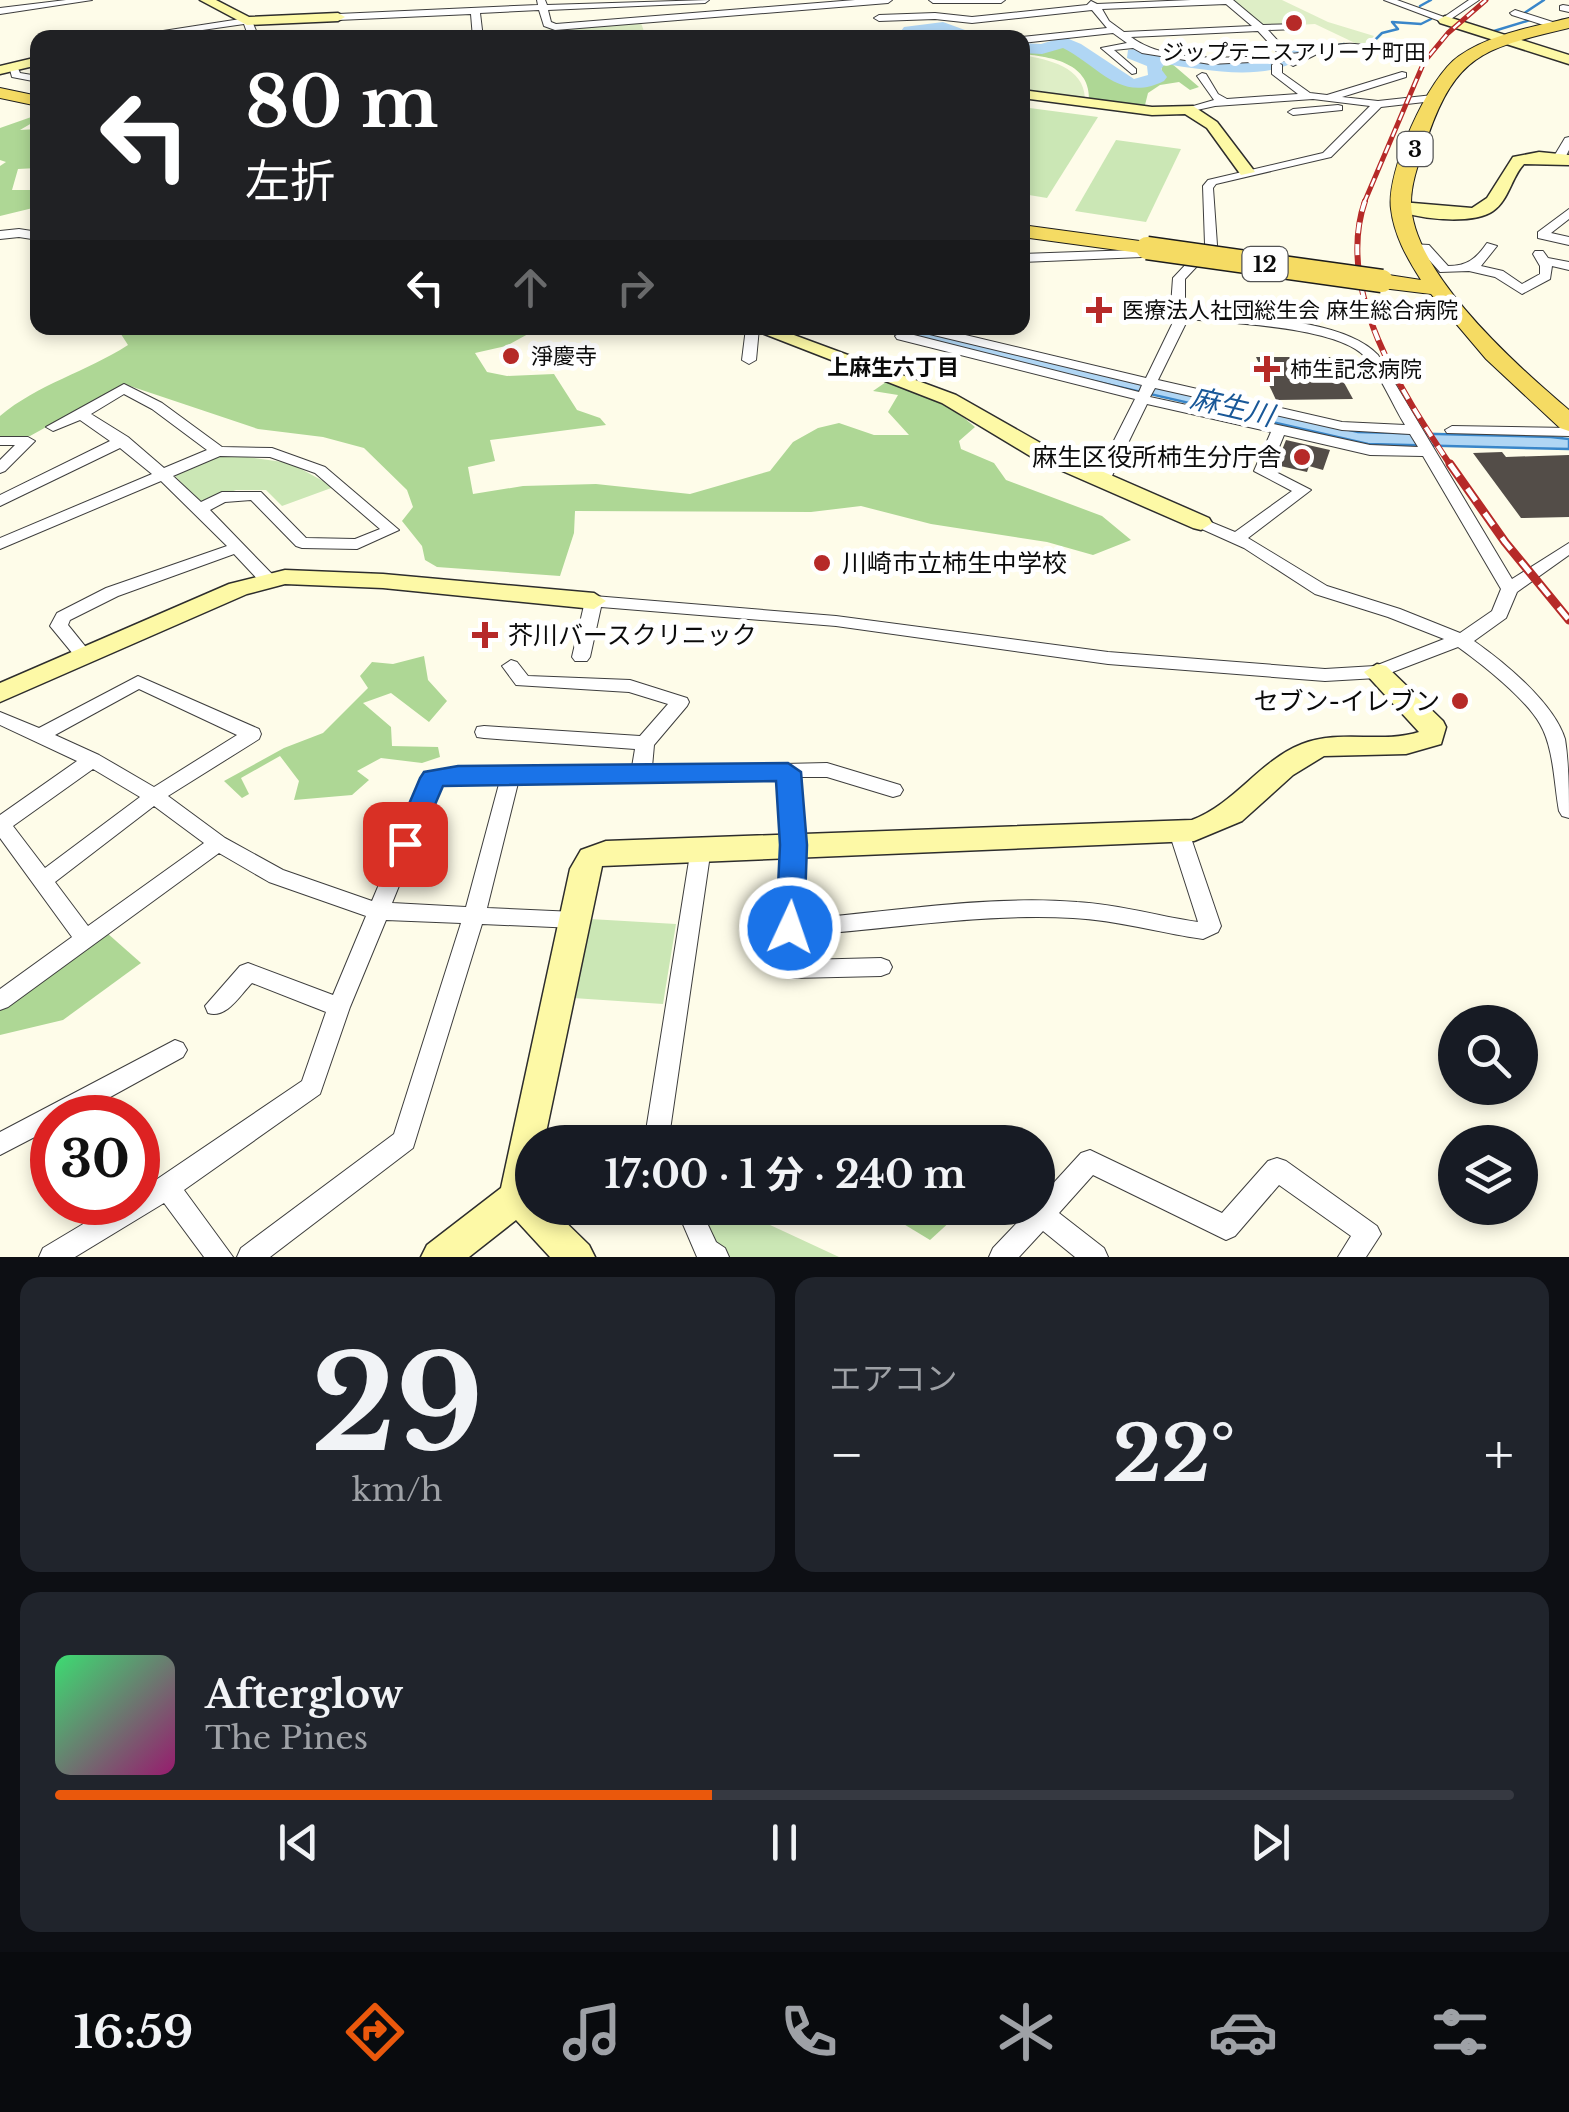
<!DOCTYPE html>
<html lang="ja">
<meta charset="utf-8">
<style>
body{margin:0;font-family:"Libre Baskerville","Noto Sans JP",serif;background:#20242c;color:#f1f3f6;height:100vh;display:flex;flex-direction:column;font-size:38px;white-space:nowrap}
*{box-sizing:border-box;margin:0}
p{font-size:32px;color:#9ea1a6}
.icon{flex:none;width:55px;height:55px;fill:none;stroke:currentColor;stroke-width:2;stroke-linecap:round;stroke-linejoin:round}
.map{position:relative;height:1257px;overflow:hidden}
.side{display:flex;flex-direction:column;gap:20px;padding:20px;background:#0d0f14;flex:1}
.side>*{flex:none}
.banner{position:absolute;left:30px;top:30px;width:1000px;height:305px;border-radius:20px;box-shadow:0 5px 15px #0003;background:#202124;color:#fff;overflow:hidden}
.controls{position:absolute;left:1438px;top:1005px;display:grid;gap:20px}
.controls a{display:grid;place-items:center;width:100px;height:100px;border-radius:50%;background:#171b24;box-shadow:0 5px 15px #0003;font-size:50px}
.speed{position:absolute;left:30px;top:1095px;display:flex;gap:20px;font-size:50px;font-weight:700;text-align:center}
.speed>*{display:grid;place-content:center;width:130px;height:130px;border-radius:50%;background:#171b24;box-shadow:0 5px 15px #0003;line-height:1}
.speed .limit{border:15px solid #d22;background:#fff;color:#111}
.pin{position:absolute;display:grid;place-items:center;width:85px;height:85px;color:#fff;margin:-42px;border-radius:20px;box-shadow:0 5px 15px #0006}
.me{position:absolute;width:110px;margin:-55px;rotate:3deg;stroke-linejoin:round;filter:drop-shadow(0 0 8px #0008)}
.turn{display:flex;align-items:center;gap:35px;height:210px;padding:0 50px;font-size:45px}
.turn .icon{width:130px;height:130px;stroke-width:2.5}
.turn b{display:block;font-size:70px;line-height:85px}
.lanes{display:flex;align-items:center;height:95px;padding:0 50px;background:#0003;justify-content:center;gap:50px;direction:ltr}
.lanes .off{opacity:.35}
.big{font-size:75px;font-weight:700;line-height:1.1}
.side .card{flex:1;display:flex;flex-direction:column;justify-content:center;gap:15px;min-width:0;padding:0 35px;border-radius:20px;background:#20242c}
.side .dial{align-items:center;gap:0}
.dial b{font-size:130px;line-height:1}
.song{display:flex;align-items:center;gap:30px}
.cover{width:120px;height:120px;border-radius:15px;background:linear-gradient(135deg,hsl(140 70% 55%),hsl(320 70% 35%))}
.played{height:10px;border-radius:5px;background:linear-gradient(90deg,#ea580c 45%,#363941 45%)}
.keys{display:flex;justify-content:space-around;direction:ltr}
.heat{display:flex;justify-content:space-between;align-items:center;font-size:55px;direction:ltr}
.side .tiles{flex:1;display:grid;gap:20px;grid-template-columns:1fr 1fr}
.card:last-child{grid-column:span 2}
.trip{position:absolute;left:515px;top:1125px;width:540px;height:100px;border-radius:50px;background:#171b24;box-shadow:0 5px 15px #0003;font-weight:700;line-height:100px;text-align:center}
.menu{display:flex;height:160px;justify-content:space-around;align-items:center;background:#090b0e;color:#9ea1a6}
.menu .icon{width:70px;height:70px}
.menu .on{color:#ea580c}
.menu b{font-size:45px;color:#f1f3f6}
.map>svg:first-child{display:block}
.green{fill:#cbe7b5}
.forest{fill:#aed795}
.pitch{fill:#deeec6}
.water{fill:#b0d6f4;stroke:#3986c9;stroke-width:2.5}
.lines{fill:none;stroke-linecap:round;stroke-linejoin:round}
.stream{stroke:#3986c9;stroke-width:2.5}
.river{fill:#b0d6f4;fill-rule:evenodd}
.building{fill:#534d48}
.street-casing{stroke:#3e3e3e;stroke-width:2}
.secondary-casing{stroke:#2d2d2d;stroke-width:3}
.primary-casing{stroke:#1c1c1c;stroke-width:2}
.street{fill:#fff;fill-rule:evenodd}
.secondary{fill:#fdf9a6;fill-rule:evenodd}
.primary{fill:#f5db63;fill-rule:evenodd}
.rail-far2-casing{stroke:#b62a28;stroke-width:5}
.rail-far1-casing{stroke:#b62a28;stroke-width:6}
.rail-casing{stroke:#b62a28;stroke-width:9}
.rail-far2{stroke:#fff;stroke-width:2.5;stroke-dasharray:9;stroke-linecap:butt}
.rail-far1{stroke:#fff;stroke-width:4;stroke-dasharray:11;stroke-linecap:butt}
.rail{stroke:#fff;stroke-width:5;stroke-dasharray:15;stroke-linecap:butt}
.primary-bridge-casing{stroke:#1c1c1c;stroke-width:25;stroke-linecap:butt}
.primary-bridge{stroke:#f5db63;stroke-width:22}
.route{fill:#1a73e8;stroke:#114b97;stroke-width:2.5}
.poi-dot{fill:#b62a28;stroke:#fff;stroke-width:4}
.labels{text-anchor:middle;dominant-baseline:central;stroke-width:10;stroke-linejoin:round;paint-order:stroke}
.far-poi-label{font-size:22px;fill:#0b0b0b;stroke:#fff;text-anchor:start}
.shield{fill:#fff;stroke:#545454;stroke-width:2.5}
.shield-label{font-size:22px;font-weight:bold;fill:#0b0b0b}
.far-neighbourhood-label{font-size:22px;font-weight:bold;fill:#0b0b0b;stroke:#fff}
.poi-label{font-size:25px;fill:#0b0b0b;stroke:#fff;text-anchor:end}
.water-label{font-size:28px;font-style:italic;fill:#195898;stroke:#fff}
</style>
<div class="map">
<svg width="1569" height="1257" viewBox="0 0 1569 1257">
<rect width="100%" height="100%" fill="#fefce9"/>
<g class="green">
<path d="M1022,107L1098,117L1047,198L1023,194Z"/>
<path d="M1116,140L1181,149L1146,222L1075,211Z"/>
<path d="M218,453L290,463L334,487L282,506L266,490H236L201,503L173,474Z"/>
<path d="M590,919L676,924L663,1004L573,998Z"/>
<path d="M697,1208H747L751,1216L839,1257H716Z"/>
</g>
<g class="forest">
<path d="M1062,44L1089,58L1112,78L1148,85L1161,78L1162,62L1171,63L1199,87L1190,90L1179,82L1160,85L1148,93L1144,109L1089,101C1091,63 1052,57 1023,54V48L1046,49Z"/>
<path d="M37,115V120L20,130L37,129V168L18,169L12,190H37V207L0,216V166L6,162L0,160V128Z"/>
<path d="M117,328H539L506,346L475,353L487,372L507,376L554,374L577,410L600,418L606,425L490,440L495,461L468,467L473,494L523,486L596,484L690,494L770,471L793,442L818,428L839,423L874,435H909L888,412L898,395L873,391L886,382C920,390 949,404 975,427L959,441L961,449L994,463L1006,480L1102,516L1131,540L1093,555L1047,542L931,524L861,506L811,512L575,511L574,533L560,576L437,567L425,560L422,546L402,521L413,507L407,490L364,448L323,437L258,429L124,384L30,436H0V416C38,384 86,372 128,345Z"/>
<path d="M424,656L428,680L447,701L429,722L391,693L363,703L391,727L392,746L438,747L440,757L422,763L381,758L357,771L369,780L352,795L294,800L299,781L280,756L241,778L249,794L242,798L224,781L284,748L323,733L368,688L360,676L372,662L393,664Z"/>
<path d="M107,933L141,963L63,1020L0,1035V1006Z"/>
<path d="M915,1208H965L930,1240L902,1223Z"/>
</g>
<g class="pitch">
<path d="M1229,0H1282L1328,22L1374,36L1368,43H1355L1315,24L1263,27Z"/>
<path d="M641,23L646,37H543L542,30Z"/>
<path d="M1023,55C1048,60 1084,66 1085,99L1023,90Z"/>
</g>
<path class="water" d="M886,328H910L1358,432L1551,437L1569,439V449L1368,444L945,347Z"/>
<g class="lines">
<g class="stream">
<path d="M1420,6L1431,0"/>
<path d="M1523,14L1544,0"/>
<path d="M1494,31L1530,20"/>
<path d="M1360,45H1370L1382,33L1398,29L1392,22L1421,24L1431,19"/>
<path d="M1299,53L1344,44"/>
</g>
<g class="river">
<path d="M943,22L987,38H960L942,32L896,38L904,27Z"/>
<path d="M1064,37L1081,44L1134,79L1148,75L1147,66L1127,58L1128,50L1134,49L1214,61L1276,58L1299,48L1307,53C1273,84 1207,70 1165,64L1161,69L1167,77L1164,81C1120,103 1099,66 1063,48L1042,54L1022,53V43L1041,44Z"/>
</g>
</g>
<g class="building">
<path d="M1256,357H1330L1353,399L1276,400Z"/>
<path d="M1286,440L1330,450L1323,470L1309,466L1307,472L1276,465Z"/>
<path d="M1502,452L1506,457L1569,455V517L1521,518L1473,453Z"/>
</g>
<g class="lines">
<g class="street-casing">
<g id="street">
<path d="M66,0H92L0,14V8Z"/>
<path d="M537,0H545L547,5L709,0L705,3L548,10L551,22L556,24L855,0H892L888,3L555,30L544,26L539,10L480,13L483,38H473L471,14L338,20L333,17L338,14L538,5Z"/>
<path d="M929,0H1005L1001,3H933Z"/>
<path d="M1191,0H1233L1263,25L1301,24L1303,26L1298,29L1268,30L1290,54C1316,53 1342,37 1369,47L1364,50L1319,53L1293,66L1288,63L1290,60L1210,64L1142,53L1133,48L1114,50L1136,69V73L1132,74L1101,48L1127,43L1113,33L1022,43V37L1107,28L1092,10L972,23L935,19L879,21L874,18L879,15L935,13L972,17L1087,5L1091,1L1097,4ZM1226,4L1252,26L1124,32L1109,21L1102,9ZM1258,31L1280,55C1236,57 1168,65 1131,37Z"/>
<path d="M1384,0H1397L1444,17L1469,0H1479L1445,23Z"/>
<path d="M1563,5L1569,6V12L1560,10V6Z"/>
<path d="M1515,10L1559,24L1561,26L1556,29L1512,15L1510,13Z"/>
<path d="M247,18L252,21L259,38H249L244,24L147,38H118Z"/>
<path d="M1277,62L1282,65V73L1310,93L1327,95L1402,72L1406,73V77L1342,97L1378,101L1433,95L1438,98L1433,101L1381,107L1331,157L1216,184L1213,188L1217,245L1185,279V306L1188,311C1240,317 1342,317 1378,355L1512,579L1569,543V555L1517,592L1506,618L1474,641C1504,662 1554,703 1565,739C1569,764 1569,792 1569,818L1562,816L1559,811C1554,784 1554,748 1540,724C1525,698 1483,665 1458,647L1377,678L1325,681L1108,664L836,626L601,607L590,657L587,661H575L572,657L585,601L594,596L836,616L1108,652L1325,669L1375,666L1444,639L1388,617L1315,594L1244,548L1195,526L1193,523L1195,520L1201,518L1235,532L1292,491L1254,471L1271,432L1147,404L1110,480L1107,483H1097L1094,480L1135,399L897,339L895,336L902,332L1139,392L1142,385L917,331L915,328H936L1146,378L1177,314L1171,306L1173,278L1205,244L1203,186L1208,180L1323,153L1370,106L1313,99L1215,106L1188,112L1183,109L1214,100L1197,76L1202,73L1206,74L1218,94L1227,99L1298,94L1272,74V65ZM1188,319C1230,323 1341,327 1366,358C1382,378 1392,404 1405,425L1342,422L1158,380ZM1155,388L1342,430L1410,434L1418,447L1370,445L1150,397ZM1284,435L1370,455L1423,456L1501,589L1492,611L1460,633L1400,609L1327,586L1248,538L1311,490L1270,469Z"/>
<path d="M9,66H17L20,73L38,76V82L12,77Z"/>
<path d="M1338,105L1342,106V110L1293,115L1288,112L1293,109Z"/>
<path d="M1569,137V150L1565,158L1555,160L1553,158L1565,138Z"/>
<path d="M1569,209V219L1551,233L1569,237V245L1538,238V232Z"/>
<path d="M19,229L38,232V240L19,237L0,239V231Z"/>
<path d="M1487,243L1497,246L1481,266L1503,271L1522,284L1540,274V266L1533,254L1535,251H1543L1548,258L1569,262V270L1552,266L1550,279L1522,294L1495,277L1469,271L1440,272L1422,252H1412L1406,248L1412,244L1429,245L1448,266C1467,266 1476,259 1487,243Z"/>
<path d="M1162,249L1168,253L1166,256L1022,262V254Z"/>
<path d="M746,328H759L756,360L749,364L742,360Z"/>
<path d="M124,384L162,403L222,447L272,448L325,467L399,530L357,549L302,548L296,546L251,500L225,502L210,510L274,576L276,580L274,584H262L234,554L118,596L70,620L68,625L93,656L90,660H78L50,626L57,613L106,588L227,546L161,481L0,549V538L152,474L120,448L0,506V495L110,441L80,420L53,431L46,427ZM124,394L152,409L207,450L164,468L128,437L91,414ZM220,456L270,457L315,473L380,529L355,539L306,538L261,492H222L201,502L173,476Z"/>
<path d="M1452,426L1569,428V436L1447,433L1445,430Z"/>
<path d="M0,437H28L35,441L5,471L0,473V460L15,445H0Z"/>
<path d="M511,660L517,662L528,676L630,680L687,698L689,702L687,706L654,745L652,767L827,763L900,785L903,790L900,795L893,797L827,777H798L802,919C892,912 986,895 1077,902C1118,904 1157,916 1198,922L1169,832L1172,827H1186L1189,832L1221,926L1218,932L1203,939C1160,933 1117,920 1073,918C983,913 892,929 802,935L803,960L881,958L889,961L892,967L889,973L881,976L793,978L785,975L782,969L779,778L518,783L487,908L575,912L583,914L586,920L583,926L575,928L482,924L413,1148L270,1257H237L241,1248L394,1134L461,923L386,920L350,1007L320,1094L184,1190L233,1257H204L164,1203L75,1257H39L43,1248L120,1202H138V1192L302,1081L326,1012L252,983C240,995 227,1019 208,1013L205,1006L240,966L248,963L333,995L366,916L269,882L219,853L8,1007L0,1010V989L72,937L0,838V815L77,761L0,725V712L39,728L138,676L259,729L261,734L259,739L168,796L225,838L283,870L372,901L426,773L632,767L635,749L484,738L477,737L475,732L477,727L484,726L640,736L668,704L629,692L516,685L502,666ZM139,689L237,735L154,787L99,755L55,735ZM93,769L140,797L45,868L13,826ZM499,784L466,907L392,903L440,785ZM154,806L204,843L88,926L55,882Z"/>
<path d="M701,840L708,843L711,848L669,1137L671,1142H647L645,1137L691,848L694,843Z"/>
<path d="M175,1040L183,1043L187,1050L183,1057L72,1118H52V1128L0,1155V1132Z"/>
<path d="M1090,1150L1222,1213L1268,1161L1277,1158L1286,1161L1377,1226L1381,1234L1366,1257H1338L1351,1236L1279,1185L1235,1236L1226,1240L1093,1175L1059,1213L1104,1248L1108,1257H1075L1043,1231L1019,1257H989L993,1248L1031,1208H1038V1200L1081,1153Z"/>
<path d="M676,1208H700L716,1242L725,1248L729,1257H697Z"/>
</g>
</g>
<g class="secondary-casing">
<g id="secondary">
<path d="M200,0H216L249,17L338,13L345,17L338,21L247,25Z"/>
<path d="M1445,16L1569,55V64L1440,23L1438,20Z"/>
<path d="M38,57V65L0,74V66Z"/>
<path d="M1022,90L1152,107L1193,106L1217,122L1255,172L1241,175L1207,128L1185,114L1152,115L1022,98Z"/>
<path d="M1539,152L1569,155V165L1524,164C1511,178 1509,200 1493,211C1474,225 1411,220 1393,207L1401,202L1472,208L1487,198L1513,157Z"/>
<path d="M749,328H775L956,395L1051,449L1209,518L1212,523L1201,530L1193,528L1035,459L942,403Z"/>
<path d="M285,570L383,574L594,593L606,601L594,609L383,588L285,584L247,594L0,702V683L229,584Z"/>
<path d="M1377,664L1386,666L1443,721L1446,727L1441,744L1406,754L1324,756L1293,775L1242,821L1194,841L602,866L544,1142H532V1208H551L589,1245L595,1257H550L516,1220L469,1257H421L427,1245L501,1188L570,869L581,850L606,841L1192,820C1236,803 1259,761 1302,744C1340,729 1381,744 1419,732L1364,672Z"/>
</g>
</g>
<g class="primary-casing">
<g id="primary">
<path d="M1569,18V28C1487,48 1457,52 1428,136C1421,157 1411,180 1411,203C1412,273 1517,366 1569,410V431L1560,428L1486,359L1431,294L1382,288L1371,281L1382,274L1421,280C1407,258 1394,235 1391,209C1386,172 1428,77 1459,56C1491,34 1532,27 1569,18Z"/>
<path d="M0,88L38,96V106L0,98Z"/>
<path d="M1022,225L1147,242L1158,248L1147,254L1022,237Z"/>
</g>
</g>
<use href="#street" class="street"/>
<use href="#secondary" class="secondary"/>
<use href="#primary" class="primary"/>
<g class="rail-far2-casing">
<path id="rail-far2" d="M1364,203L1424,62L1448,33L1486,0"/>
</g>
<g class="rail-far1-casing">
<path id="rail-far1" d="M1365,201C1334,291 1403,394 1451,466"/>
</g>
<g class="rail-casing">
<path id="rail" d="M1450,464L1505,542L1569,620"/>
</g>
<use href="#rail-far2" class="rail-far2"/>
<use href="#rail-far1" class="rail-far1"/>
<use href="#rail" class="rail"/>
<g class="primary-bridge-casing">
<path id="primary-bridge" d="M1147,248L1382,281"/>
</g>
<use href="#primary-bridge" class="primary-bridge"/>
</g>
<path class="route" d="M788,763L801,772L807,845L804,928L800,936L790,939L780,936L776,928L780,845L776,781L443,786L415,851H396L392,844L420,778L424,772L458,766Z"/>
<g class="poi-dot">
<circle cx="1294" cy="23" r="10"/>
<path d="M1094 295h10v10h10v10h-10v10h-10v-10h-10v-10h10z"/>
<circle cx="511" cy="356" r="10"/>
<path d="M1262 354h10v10h10v10h-10v10h-10v-10h-10v-10h10z"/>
<circle cx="1302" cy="457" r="10"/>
<circle cx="822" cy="563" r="10"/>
<path d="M480 620h10v10h10v10h-10v10h-10v-10h-10v-10h10z"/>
<circle cx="1460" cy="701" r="10"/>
</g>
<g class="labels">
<g class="far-poi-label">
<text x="1294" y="52" text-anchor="middle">ジップテニスアリーナ町田</text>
<text x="1122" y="310">医療法人社団総生会 麻生総合病院</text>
<text x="531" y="356">淨慶寺</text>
<text x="1290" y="369">柿生記念病院</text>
</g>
<g class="shield">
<rect x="1397.5" y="132" width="35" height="34" rx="8"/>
<rect x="1242.5" y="247" width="45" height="34" rx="8"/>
</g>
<g class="shield-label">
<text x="1415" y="149">3</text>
<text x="1265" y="264">12</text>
</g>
<g class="far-neighbourhood-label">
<text x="893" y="367">上麻生六丁目</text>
</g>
<g class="poi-label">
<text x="1282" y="457">麻生区役所柿生分庁舎</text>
<text x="842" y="563" text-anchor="start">川崎市立柿生中学校</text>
<text x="508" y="635" text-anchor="start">芥川バースクリニック</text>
<text x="1440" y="701">セブン-イレブン</text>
</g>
<g class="water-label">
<text transform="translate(1232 407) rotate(13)">麻生川</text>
</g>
</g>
</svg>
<div class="controls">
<a><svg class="icon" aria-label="search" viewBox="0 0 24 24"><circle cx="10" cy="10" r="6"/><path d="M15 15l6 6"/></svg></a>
<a><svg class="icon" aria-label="layers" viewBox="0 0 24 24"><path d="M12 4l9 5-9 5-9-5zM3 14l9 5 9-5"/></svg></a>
</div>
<div class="speed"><div class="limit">30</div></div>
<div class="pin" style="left:405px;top:844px;background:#d93025"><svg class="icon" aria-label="arrive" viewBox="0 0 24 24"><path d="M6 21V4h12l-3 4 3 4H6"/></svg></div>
<svg class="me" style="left:790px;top:928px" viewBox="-20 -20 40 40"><circle r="17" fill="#1a73e8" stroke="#fff" stroke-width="3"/><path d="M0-11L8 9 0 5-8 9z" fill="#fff"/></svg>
<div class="trip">17:00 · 1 分 · 240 m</div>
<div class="banner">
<div class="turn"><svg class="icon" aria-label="left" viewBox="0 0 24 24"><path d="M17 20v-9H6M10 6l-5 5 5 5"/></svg><div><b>80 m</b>左折</div></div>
<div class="lanes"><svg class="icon" aria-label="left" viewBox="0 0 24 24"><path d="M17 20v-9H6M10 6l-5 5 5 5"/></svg><svg class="icon off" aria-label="ahead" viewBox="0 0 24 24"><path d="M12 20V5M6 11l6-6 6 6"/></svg><svg class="icon off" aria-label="right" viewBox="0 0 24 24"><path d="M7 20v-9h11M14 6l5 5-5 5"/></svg></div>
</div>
</div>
<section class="side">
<div class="tiles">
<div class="card dial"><b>29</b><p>km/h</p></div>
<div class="card"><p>エアコン</p>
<div class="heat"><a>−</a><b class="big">22°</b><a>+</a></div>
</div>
<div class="card">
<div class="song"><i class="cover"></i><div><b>Afterglow</b><p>The Pines</p></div></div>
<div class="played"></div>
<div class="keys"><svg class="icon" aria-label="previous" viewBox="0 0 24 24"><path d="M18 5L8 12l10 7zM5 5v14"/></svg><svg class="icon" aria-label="pause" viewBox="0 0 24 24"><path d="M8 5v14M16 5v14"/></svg><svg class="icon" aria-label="next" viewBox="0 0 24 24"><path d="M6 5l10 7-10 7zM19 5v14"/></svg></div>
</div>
</div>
</section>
<nav class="menu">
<b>16:59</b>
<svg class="icon on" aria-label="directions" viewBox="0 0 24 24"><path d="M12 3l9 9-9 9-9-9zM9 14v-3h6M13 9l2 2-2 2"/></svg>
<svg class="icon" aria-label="music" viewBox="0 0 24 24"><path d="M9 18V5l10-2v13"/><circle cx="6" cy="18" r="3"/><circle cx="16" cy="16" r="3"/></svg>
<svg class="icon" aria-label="phone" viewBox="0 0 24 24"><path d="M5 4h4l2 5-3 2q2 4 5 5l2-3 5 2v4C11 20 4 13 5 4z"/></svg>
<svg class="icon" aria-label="climate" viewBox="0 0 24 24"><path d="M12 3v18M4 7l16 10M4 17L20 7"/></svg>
<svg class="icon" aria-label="car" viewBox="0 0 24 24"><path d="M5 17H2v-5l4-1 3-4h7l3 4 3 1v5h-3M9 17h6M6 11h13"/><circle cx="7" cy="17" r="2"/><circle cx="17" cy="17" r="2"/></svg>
<svg class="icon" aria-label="filters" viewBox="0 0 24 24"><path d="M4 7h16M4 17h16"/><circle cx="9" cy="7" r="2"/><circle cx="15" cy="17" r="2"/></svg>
</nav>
